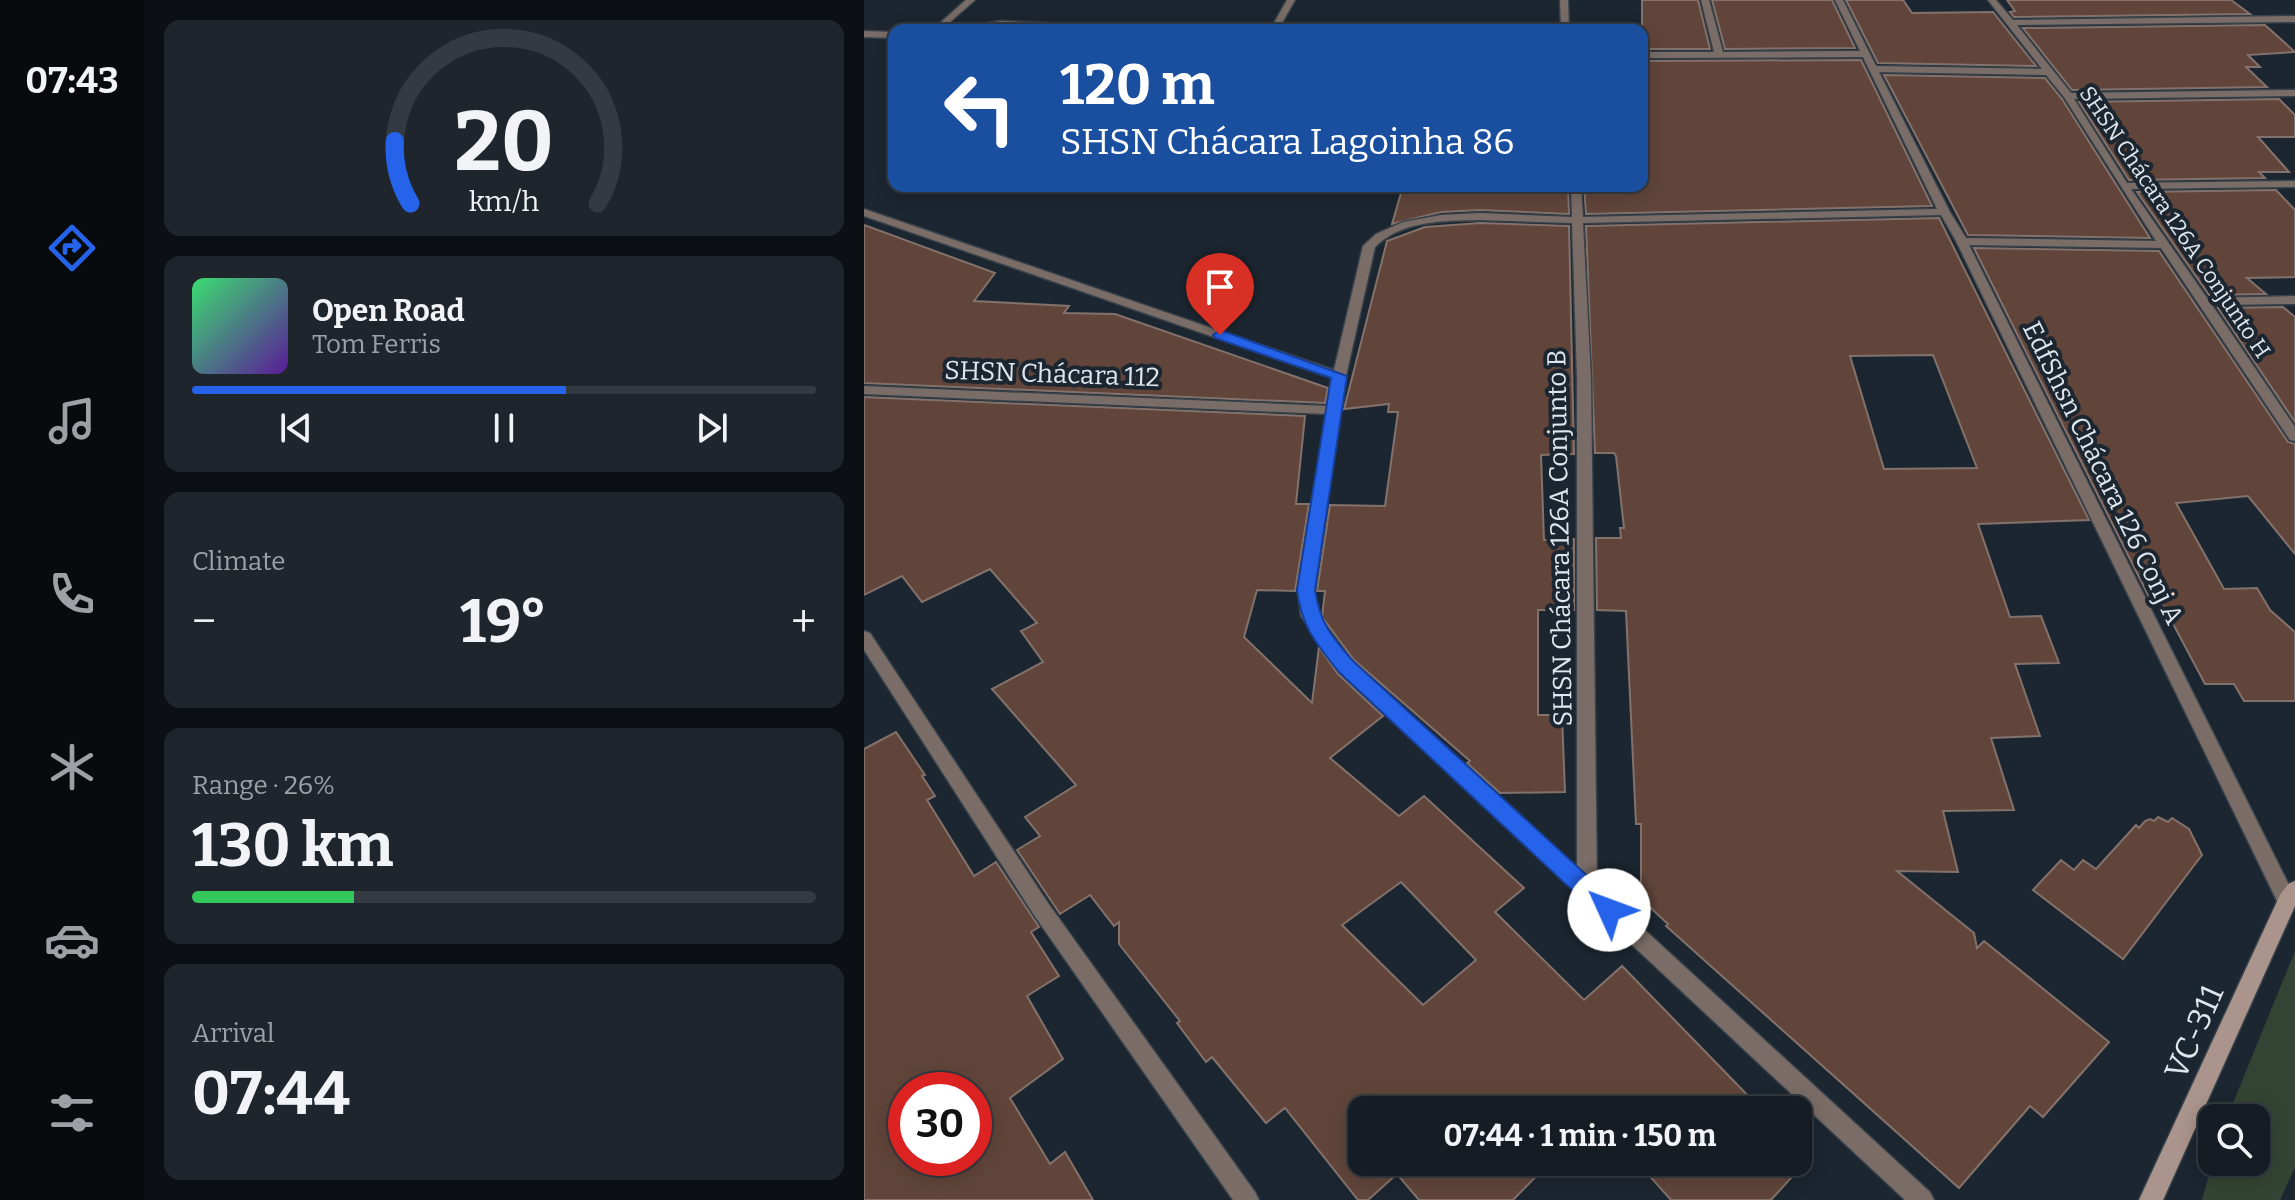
<!DOCTYPE html>
<meta charset="utf-8">
<style>
body{margin:0;font-family:Bitter,serif;background:#1e252c;color:#f1f3f6;height:100vh;display:flex;flex-direction:column;font-size:30px;white-space:nowrap}
*{box-sizing:border-box;margin:0}
p{font-size:26px;color:#9da1a6}
.icon{flex:none;width:44px;height:44px;fill:none;stroke:currentColor;stroke-width:2;stroke-linecap:round;stroke-linejoin:round}
.map{position:relative;flex:1;overflow:hidden}
.details{display:flex;flex-direction:column;gap:20px;padding:20px;background:#0c0f14;width:720px}
.details>*{flex:none}
.guide{position:absolute;left:24px;top:24px;width:760px;height:168px;border-radius:16px;box-shadow:0 4px 20px #0003,0 0 0 2px #343a41;background:#1a4fa0;color:#fff;overflow:hidden}
.tools{position:absolute;left:1334px;top:1104px;display:grid;gap:16px}
.tools a{display:grid;place-items:center;width:72px;height:72px;border-radius:16px;background:#151c24;box-shadow:0 4px 20px #0003,0 0 0 2px #343a41;font-size:40px}
.speed{position:absolute;left:24px;top:1072px;display:flex;gap:16px;font-size:40px;font-weight:700;text-align:center}
.speed>*{display:grid;place-content:center;width:104px;height:104px;border-radius:50%;background:#151c24;box-shadow:0 4px 20px #0003,0 0 0 2px #343a41;line-height:1}
.speed .limit{border:12px solid #d22;background:#fff;color:#111}
.pin{position:absolute;display:grid;place-items:center;width:68px;height:68px;color:#fff;margin:-82px -34px;border-radius:50% 50% 50% 0;rotate:-45deg;box-shadow:0 0 8px #0007}
.pin .icon{rotate:45deg}
.me{position:absolute;width:88px;margin:-44px;rotate:313deg;stroke-linejoin:round;filter:drop-shadow(0 0 6px #0008)}
.turn{display:flex;align-items:center;gap:28px;height:168px;padding:0 40px;font-size:36px}
.turn .icon{width:104px;height:104px;stroke-width:2.5}
.turn b{display:block;font-size:56px;line-height:68px}
.big{font-size:60px;font-weight:700;line-height:1.1}
.details .tile{flex:1;display:flex;flex-direction:column;justify-content:center;gap:12px;min-width:0;padding:0 28px;border-radius:16px;background:#1e252c}
.details .dial{align-items:center;gap:0}
.dial svg{height:208px;overflow:visible;fill:none;stroke:#343a41;stroke-width:7;stroke-linecap:round;text-anchor:middle}
.dial text{fill:#f1f3f6;stroke:none}
.song{display:flex;align-items:center;gap:24px}
.cover{width:96px;height:96px;border-radius:12px;background:linear-gradient(135deg,hsl(140 70% 55%),hsl(270 70% 35%))}
.played{height:8px;border-radius:4px;background:linear-gradient(90deg,#2563eb 60%,#343a41 60%)}
.keys{display:flex;justify-content:space-around;direction:ltr}
.heat{display:flex;justify-content:space-between;align-items:center;font-size:44px;direction:ltr}
.charge{height:12px;border-radius:6px;background:linear-gradient(90deg,#34c759 26%,#343a41 0)}
.trip{position:absolute;left:484px;top:1096px;width:464px;height:80px;border-radius:16px;background:#151c24;box-shadow:0 4px 20px #0003,0 0 0 2px #343a41;font-weight:700;line-height:80px;text-align:center}
main{display:flex;flex:1;min-height:0}
.dock{display:flex;flex-direction:column;width:144px;justify-content:space-around;align-items:center;background:#080b0e;color:#9da1a6}
.dock .icon{width:56px;height:56px}
.dock .on{color:#2563eb}
.dock b{font-size:36px;color:#f1f3f6}
.map>svg:first-child{display:block}
.green{fill:#344434}
.building{fill:#61453a;stroke:#83726c;stroke-width:2;fill-rule:evenodd}
.lines{fill:none;stroke-linecap:round;stroke-linejoin:round}
.minor-casing{stroke:#37414a;stroke-width:3}
.secondary-casing{stroke:#37414a;stroke-width:3}
.minor{fill:#7a6c66;fill-rule:evenodd}
.secondary{fill:#aa948b;fill-rule:evenodd}
.route{fill:#2563eb;stroke:#184099;stroke-width:2}
.labels{text-anchor:middle;dominant-baseline:central;stroke-width:8;stroke-linejoin:round;paint-order:stroke}
.far-street-label{font-size:22px;fill:#e0e6ed;stroke:#1c2630}
.street-label{font-size:26px;fill:#e0e6ed;stroke:#1c2630}
.near-street-label{font-size:32px;fill:#e0e6ed;stroke:#1c2630}
</style>
<main>
<nav class="dock">
<b>07:43</b>
<svg class="icon on" aria-label="directions" viewBox="0 0 24 24"><path d="M12 3l9 9-9 9-9-9zM9 14v-3h6M13 9l2 2-2 2"/></svg>
<svg class="icon" aria-label="music" viewBox="0 0 24 24"><path d="M9 18V5l10-2v13"/><circle cx="6" cy="18" r="3"/><circle cx="16" cy="16" r="3"/></svg>
<svg class="icon" aria-label="phone" viewBox="0 0 24 24"><path d="M5 4h4l2 5-3 2q2 4 5 5l2-3 5 2v4C11 20 4 13 5 4z"/></svg>
<svg class="icon" aria-label="climate" viewBox="0 0 24 24"><path d="M12 3v18M4 7l16 10M4 17L20 7"/></svg>
<svg class="icon" aria-label="car" viewBox="0 0 24 24"><path d="M5 17H2v-5l4-1 3-4h7l3 4 3 1v5h-3M9 17h6M6 11h13"/><circle cx="7" cy="17" r="2"/><circle cx="17" cy="17" r="2"/></svg>
<svg class="icon" aria-label="filters" viewBox="0 0 24 24"><path d="M4 7h16M4 17h16"/><circle cx="9" cy="7" r="2"/><circle cx="15" cy="17" r="2"/></svg>
</nav>
<section class="details">
<div class="tile dial"><svg viewBox="0 0 100 80">
<path d="M14 69A42 42 0 1 1 86 69"/>
<path d="M14 69A42 42 0 0 1 8 45" stroke="#2563eb"/>
<text x="50" y="56" font-size="32" font-weight="700">20</text>
<text x="50" y="72" font-size="11">km/h</text>
</svg></div>
<div class="tile">
<div class="song"><i class="cover"></i><div><b>Open Road</b><p>Tom Ferris</p></div></div>
<div class="played"></div>
<div class="keys"><svg class="icon" aria-label="previous" viewBox="0 0 24 24"><path d="M18 5L8 12l10 7zM5 5v14"/></svg><svg class="icon" aria-label="pause" viewBox="0 0 24 24"><path d="M8 5v14M16 5v14"/></svg><svg class="icon" aria-label="next" viewBox="0 0 24 24"><path d="M6 5l10 7-10 7zM19 5v14"/></svg></div>
</div>
<div class="tile"><p>Climate</p>
<div class="heat"><a>−</a><b class="big">19°</b><a>+</a></div>
</div>
<div class="tile"><p>Range · 26%</p><b class="big">130 km</b><div class="charge"></div></div>
<div class="tile"><p>Arrival</p><b class="big">07:44</b></div>
</section>
<div class="map">
<svg width="1431" height="1200" viewBox="0 0 1431 1200">
<rect width="100%" height="100%" fill="#1c2630"/>
<path class="green" d="M1431,951V1167L1416,1200H1338L1349,1162H1392V1118H1363Z"/>
<g class="building">
<path d="M778,0H834L846,49H778Z"/>
<path d="M848,0H968L991,48L861,49Z"/>
<path d="M982,0H1039L1048,13L1129,12L1172,66L1014,63Z"/>
<path d="M1143,0H1367L1386,14L1150,17L1146,12L1151,11Z"/>
<path d="M1401,25L1431,52L1384,55L1396,67H1382L1403,87L1208,90L1159,28Z"/>
<path d="M997,60L1068,206L722,214L720,186H778V61Z"/>
<path d="M1020,75L1181,78L1198,99L1286,238L1104,235Z"/>
<path d="M1415,99L1431,115V137H1394L1425,172H1395L1401,178L1265,180L1215,102Z"/>
<path d="M539,186H704L705,214L616,210L577,212L528,224Z"/>
<path d="M1412,190L1431,210V277L1383,278L1402,294L1345,295L1273,192Z"/>
<path d="M1075,218L1225,520L1114,524L1146,617L1177,616L1195,663L1151,664L1176,736L1127,738L1150,810L1079,811L1094,872L1033,871L1110,933L1113,948L1120,941L1245,1042L1179,1117L1166,1106L1095,1188L802,926L804,924L777,899V824H772L762,611L733,610L732,538H757L756,528H760L752,456L750,453H731L722,226ZM1069,355L1113,468L1020,469L986,356Z"/>
<path d="M616,223L705,226L710,454L677,455L680,540L710,539V610H674V715H698L701,792L636,793L603,763L606,761L490,660L458,617L461,591H453L466,505L521,506L534,412H524L525,404L480,409L523,241L561,227Z"/>
<path d="M0,225L131,273L110,301L205,306L200,313L251,314L464,388L461,403L0,383Z"/>
<path d="M1110,248L1295,251L1424,442L1431,444V554L1384,496L1312,503L1360,589L1393,588L1406,610L1431,632V701H1380L1370,684H1341L1298,603H1288Z"/>
<path d="M1419,307L1431,317V422L1354,308Z"/>
<path d="M0,397L441,416L432,504H445L431,591L393,590L380,637L448,703L455,647L474,674L519,716L466,758L535,816L560,796L660,888L631,912L720,1000L758,966L898,1110H498V1162H686L649,1200H555L533,1174L504,1200H494L421,1108L402,1123L348,1057L342,1062L313,1023L316,1021L255,944V922L250,926L226,895L196,914L153,850L176,836L161,817L212,785L128,689L179,662L157,631L173,623L126,569L58,602L38,576L0,595ZM537,882L612,960L559,1005L478,925Z"/>
<path d="M32,732L61,775L58,776L71,796L63,800L110,876L132,862L175,927L167,932L195,976L163,996L199,1059L146,1098L186,1164L201,1152L229,1200H0V749ZM42,1090H110V1158H42Z"/>
<path d="M1294,817L1304,822L1308,818L1325,829L1338,855L1259,959L1169,890L1197,860L1210,870L1219,860L1232,869L1272,825L1275,828L1281,821L1286,819L1290,821Z"/>
<path d="M934,1146L946,1157L907,1200H807L773,1162H934Z"/>
</g>
<g class="lines">
<g class="minor-casing">
<g id="minor">
<path d="M102,0H111L77,30H68Z"/>
<path d="M423,0H431L414,30H406Z"/>
<path d="M696,0H704L705,30H697Z"/>
<path d="M837,0H845L859,52L996,51L971,0H979L1012,66L1178,69L1124,0H1132L1149,20L1431,16V22L1153,25L1207,93L1431,90V96L1210,99L1263,183L1431,181V187L1267,189L1343,298L1431,296V304L1348,305L1431,427V441L1426,440L1297,248L1105,245L1430,895L1431,905L1423,910L1416,907L1092,241L1077,215L719,223L727,378L733,886L1066,1192L1070,1200H1041L476,672L437,616L434,590L462,414L0,394V386L464,406L468,378L0,216V209L470,370L499,246L512,234L539,222L577,215L616,213L708,217L707,186H717L719,217L1073,209L999,57L778,58V52H850ZM1015,72L1182,75L1200,97L1292,241L1102,238L1086,212ZM616,220L708,223L713,378V868L488,662L453,615L450,590L482,376L511,247C538,220 580,221 616,220Z"/>
<path d="M137,21L268,27L272,30L137,27L79,30Z"/>
<path d="M0,31L30,32V38L0,37Z"/>
<path d="M0,631L6,633L184,903L391,1192L395,1200H369L170,915L0,650Z"/>
</g>
</g>
<g class="secondary-casing">
<path id="secondary" d="M1431,881V906L1299,1200H1275L1416,895L1424,884Z"/>
</g>
<use href="#minor" class="minor"/>
<use href="#secondary" class="secondary"/>
</g>
<path class="route" d="M356,330L483,376L451,590C456,623 467,636 489,661L753,903L757,910L753,917L745,920L737,917L475,672C452,643 438,628 433,590L467,378L351,338L349,335Z"/>
<g class="labels">
<g class="far-street-label">
<text transform="translate(1311 222) rotate(56)">SHSN Chácara 126A Conjunto H</text>
</g>
<g class="street-label">
<text transform="translate(188 374) rotate(2)">SHSN Chácara 112</text>
<text transform="translate(1239 473) rotate(64)">EdfShsn Chácara 126 Conj A</text>
<text transform="translate(696 538) rotate(-91)">SHSN Chácara 126A Conjunto B</text>
</g>
<g class="near-street-label">
<text transform="translate(1330 1032) rotate(-66)">VC-311</text>
</g>
</g>
</svg>
<div class="tools">
<a><svg class="icon" aria-label="search" viewBox="0 0 24 24"><circle cx="10" cy="10" r="6"/><path d="M15 15l6 6"/></svg></a>
</div>
<div class="speed"><div class="limit">30</div></div>
<div class="pin" style="left:356px;top:335px;background:#d93025"><svg class="icon" aria-label="arrive" viewBox="0 0 24 24"><path d="M6 21V4h12l-3 4 3 4H6"/></svg></div>
<svg class="me" style="left:745px;top:910px" viewBox="-20 -20 40 40"><circle r="19" fill="#fff"/><path d="M0-13L10 11 0 6-10 11z" fill="#2563eb"/></svg>
<div class="trip">07:44 · 1 min · 150 m</div>
<div class="guide">
<div class="turn"><svg class="icon" aria-label="left" viewBox="0 0 24 24"><path d="M17 20v-9H6M10 6l-5 5 5 5"/></svg><div><b>120 m</b>SHSN Chácara Lagoinha 86</div></div>
</div>
</div>
</main>
